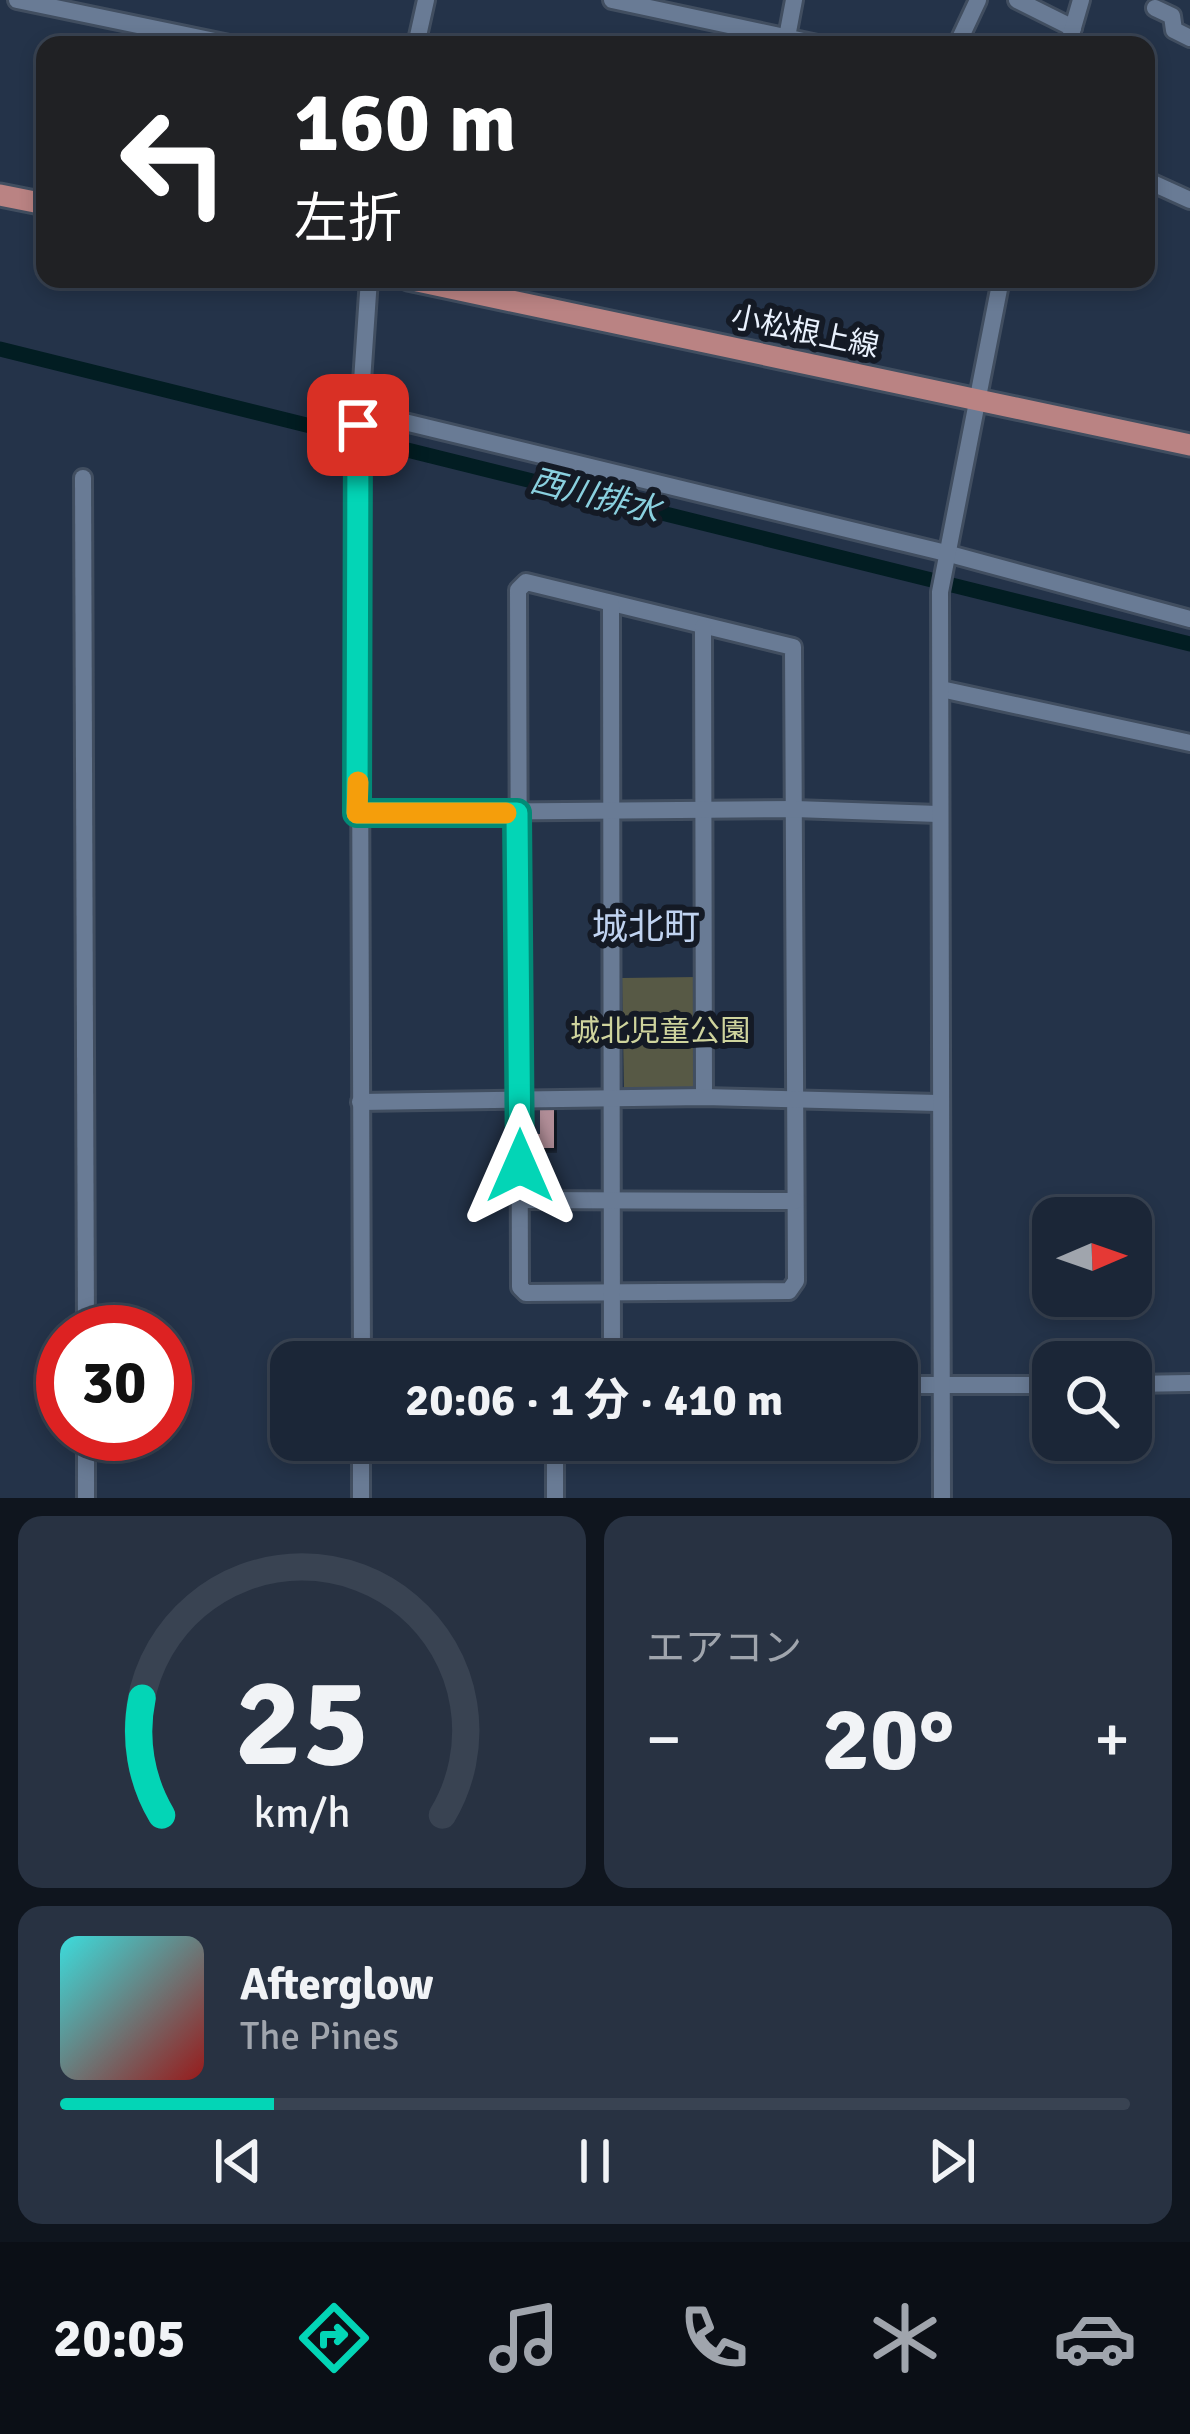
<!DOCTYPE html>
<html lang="ja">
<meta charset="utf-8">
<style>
body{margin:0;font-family:Signika,"Noto Sans JP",sans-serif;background:#283242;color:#f1f3f6;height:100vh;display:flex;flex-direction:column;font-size:45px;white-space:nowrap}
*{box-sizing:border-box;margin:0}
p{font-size:39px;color:#a0a5ad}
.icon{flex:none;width:66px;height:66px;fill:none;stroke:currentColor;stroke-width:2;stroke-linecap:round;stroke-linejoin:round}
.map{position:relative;height:1498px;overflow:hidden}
.drawer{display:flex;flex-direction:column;gap:18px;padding:18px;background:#0f151e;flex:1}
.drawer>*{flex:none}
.top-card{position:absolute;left:36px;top:36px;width:1119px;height:252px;border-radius:24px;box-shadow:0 6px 18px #0003,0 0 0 3px #394352;background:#202124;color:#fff;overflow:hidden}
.needle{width:78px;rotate:88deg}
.fabs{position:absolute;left:1032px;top:1197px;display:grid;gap:24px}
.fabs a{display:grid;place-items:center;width:120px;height:120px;border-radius:24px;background:#1b2637;box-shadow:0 6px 18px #0003,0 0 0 3px #394352;font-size:60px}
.speed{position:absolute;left:36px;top:1305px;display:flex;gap:24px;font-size:60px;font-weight:700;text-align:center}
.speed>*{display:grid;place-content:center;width:156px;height:156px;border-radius:50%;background:#1b2637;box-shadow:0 6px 18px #0003,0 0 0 3px #394352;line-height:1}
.speed .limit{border:18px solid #d22;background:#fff;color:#111}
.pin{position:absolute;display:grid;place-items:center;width:102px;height:102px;color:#fff;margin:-51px;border-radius:24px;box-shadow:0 6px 18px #0006}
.me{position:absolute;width:132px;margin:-66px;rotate:0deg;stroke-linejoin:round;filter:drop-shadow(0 0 9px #0008)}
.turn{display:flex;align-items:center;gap:42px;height:252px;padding:0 60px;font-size:54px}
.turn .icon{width:156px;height:156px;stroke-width:2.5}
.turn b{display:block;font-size:84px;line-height:102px}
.big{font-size:90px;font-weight:700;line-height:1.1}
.drawer .tile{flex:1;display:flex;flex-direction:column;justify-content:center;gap:18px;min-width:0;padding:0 42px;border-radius:24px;background:#283242}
.drawer .dial{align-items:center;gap:0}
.dial svg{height:312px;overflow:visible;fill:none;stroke:#394352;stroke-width:7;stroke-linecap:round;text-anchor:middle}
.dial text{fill:#f1f3f6;stroke:none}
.song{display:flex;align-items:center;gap:36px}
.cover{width:144px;height:144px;border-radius:18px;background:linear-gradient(135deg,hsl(180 70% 55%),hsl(0 70% 35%))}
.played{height:12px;border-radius:6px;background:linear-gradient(90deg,#03d5b6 20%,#394352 20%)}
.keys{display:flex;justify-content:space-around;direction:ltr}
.heat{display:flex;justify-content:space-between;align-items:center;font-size:66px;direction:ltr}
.drawer .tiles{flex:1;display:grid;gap:18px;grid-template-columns:1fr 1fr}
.tile:last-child{grid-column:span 2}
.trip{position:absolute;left:270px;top:1341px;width:648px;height:120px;border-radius:24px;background:#1b2637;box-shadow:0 6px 18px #0003,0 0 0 3px #394352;font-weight:700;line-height:120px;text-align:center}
.menu{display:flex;height:192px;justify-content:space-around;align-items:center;background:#0b0f16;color:#a0a5ad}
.menu .icon{width:84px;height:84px}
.menu .on{color:#03d5b6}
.menu b{font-size:54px;color:#f1f3f6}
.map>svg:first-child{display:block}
.green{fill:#575945}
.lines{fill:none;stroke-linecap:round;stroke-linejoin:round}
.canal{stroke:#021d22;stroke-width:15}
.building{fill:#b38f99;filter:url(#shadow)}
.minor-casing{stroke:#414e60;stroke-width:22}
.major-casing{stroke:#414e60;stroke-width:27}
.minor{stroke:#697b95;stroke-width:16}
.major{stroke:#ba8383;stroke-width:21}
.route-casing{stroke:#028a76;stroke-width:30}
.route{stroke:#03d5b6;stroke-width:21}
.slow{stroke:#f59e0b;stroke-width:21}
.labels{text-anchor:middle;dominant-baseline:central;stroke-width:12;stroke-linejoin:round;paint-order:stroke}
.street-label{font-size:30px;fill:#e9f1fd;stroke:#141a25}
.park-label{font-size:30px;fill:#cfd49d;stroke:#141a25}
.water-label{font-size:33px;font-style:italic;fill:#8ad0df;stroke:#141a25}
.quarter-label{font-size:36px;fill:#c0d3f0;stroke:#141a25}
</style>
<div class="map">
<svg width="1190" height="1498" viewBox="0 0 1190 1498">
<defs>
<filter id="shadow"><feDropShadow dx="6" dy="4" stdDeviation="3" flood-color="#0009"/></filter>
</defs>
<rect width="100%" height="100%" fill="#243349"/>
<path class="green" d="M697,977L696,1083L691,1089L624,1088L622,978Z"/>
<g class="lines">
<path class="canal" d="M0,349L1190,644"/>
</g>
<path class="building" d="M554,1104V1148H525L526,1134H540V1105Z"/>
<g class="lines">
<g class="minor-casing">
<g id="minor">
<path d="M17,0L234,45"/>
<path d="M612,0L822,45"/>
<path d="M1017,0L1073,28"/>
<path d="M1155,8L1172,16L1174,30L1190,38"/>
<path d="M787,37L794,0"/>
<path d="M416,45L426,0"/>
<path d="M957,45L978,0"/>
<path d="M1068,45L1081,0"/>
<path d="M1146,180L1190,200"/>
<path d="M359,411L946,553L1190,619"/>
<path d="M83,478L86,1332"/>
<path d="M526,582L793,647L796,1281L789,1291L526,1293L520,1287L518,590Z"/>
<path d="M611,604L612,1362"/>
<path d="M703,627L704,1097"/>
<path d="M941,689L1190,743"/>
<path d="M357,813L795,809L938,814"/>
<path d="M360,1102L704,1097L938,1103"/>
<path d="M519,1200L795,1201"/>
<path d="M362,1362L359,425L369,279"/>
<path d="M1131,1384L1190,1383"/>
<path d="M897,1385H1053"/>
<path d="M555,1440V1498"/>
<path d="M86,1498V1434"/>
<path d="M361,1498V1440"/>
<path d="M942,1498L940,592L1001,279"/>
</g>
</g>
<g class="major-casing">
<g id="major">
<path d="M0,195L45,204"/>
<path d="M408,279L1190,445"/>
</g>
</g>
<use href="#minor" class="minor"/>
<use href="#major" class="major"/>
</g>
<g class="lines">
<g class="route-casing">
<path id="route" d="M358,425L357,813H517L520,1166"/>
</g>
<use href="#route" class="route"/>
<path class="slow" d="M358,782L357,813H506"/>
</g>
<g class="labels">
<g class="street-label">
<text transform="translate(805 332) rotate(12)">小松根上線</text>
</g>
<g class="park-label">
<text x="660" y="1031">城北児童公園</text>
</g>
<g class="water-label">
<text transform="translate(595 496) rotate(14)">西川排水</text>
</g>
<g class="quarter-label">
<text x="646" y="927">城北町</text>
</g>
</g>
</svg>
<div class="fabs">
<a><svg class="needle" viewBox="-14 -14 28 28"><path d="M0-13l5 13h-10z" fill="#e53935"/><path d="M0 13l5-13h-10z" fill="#a0a5ad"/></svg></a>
<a><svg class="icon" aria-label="search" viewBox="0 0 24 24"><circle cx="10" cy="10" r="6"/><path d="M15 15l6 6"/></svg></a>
</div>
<div class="speed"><div class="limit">30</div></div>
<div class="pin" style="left:358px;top:425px;background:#d93025"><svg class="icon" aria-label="arrive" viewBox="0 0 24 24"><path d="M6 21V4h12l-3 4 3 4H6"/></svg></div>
<svg class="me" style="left:520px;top:1166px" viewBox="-20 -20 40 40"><path d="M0-17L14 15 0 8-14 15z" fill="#03d5b6" stroke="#fff" stroke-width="4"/></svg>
<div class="trip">20:06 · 1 分 · 410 m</div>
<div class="top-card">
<div class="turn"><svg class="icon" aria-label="left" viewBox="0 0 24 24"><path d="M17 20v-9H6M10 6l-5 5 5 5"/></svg><div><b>160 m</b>左折</div></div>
</div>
</div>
<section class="drawer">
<div class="tiles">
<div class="tile dial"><svg viewBox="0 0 100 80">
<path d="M14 69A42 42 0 1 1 86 69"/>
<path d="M14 69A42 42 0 0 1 9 39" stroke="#03d5b6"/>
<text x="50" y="56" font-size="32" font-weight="700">25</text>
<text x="50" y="72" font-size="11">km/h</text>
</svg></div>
<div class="tile"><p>エアコン</p>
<div class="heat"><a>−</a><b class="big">20°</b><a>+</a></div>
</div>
<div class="tile">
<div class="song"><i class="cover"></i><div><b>Afterglow</b><p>The Pines</p></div></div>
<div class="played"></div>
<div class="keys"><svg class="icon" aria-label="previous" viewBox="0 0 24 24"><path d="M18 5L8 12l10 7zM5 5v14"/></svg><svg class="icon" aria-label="pause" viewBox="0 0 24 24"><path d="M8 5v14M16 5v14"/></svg><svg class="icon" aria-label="next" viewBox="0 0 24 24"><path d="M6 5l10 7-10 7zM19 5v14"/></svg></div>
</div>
</div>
</section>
<nav class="menu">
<b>20:05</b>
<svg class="icon on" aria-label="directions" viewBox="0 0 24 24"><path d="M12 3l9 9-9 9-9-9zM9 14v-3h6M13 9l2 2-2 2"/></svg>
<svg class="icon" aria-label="music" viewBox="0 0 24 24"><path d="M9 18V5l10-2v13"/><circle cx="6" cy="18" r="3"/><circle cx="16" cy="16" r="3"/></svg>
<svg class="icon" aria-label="phone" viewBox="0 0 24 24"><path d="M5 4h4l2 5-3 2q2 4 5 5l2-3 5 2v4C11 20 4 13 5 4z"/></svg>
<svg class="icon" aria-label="climate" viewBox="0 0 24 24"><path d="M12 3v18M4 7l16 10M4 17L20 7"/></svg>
<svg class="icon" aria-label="car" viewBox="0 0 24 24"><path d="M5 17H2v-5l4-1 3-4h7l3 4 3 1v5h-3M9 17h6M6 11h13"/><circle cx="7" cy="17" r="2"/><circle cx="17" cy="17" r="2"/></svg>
</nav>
